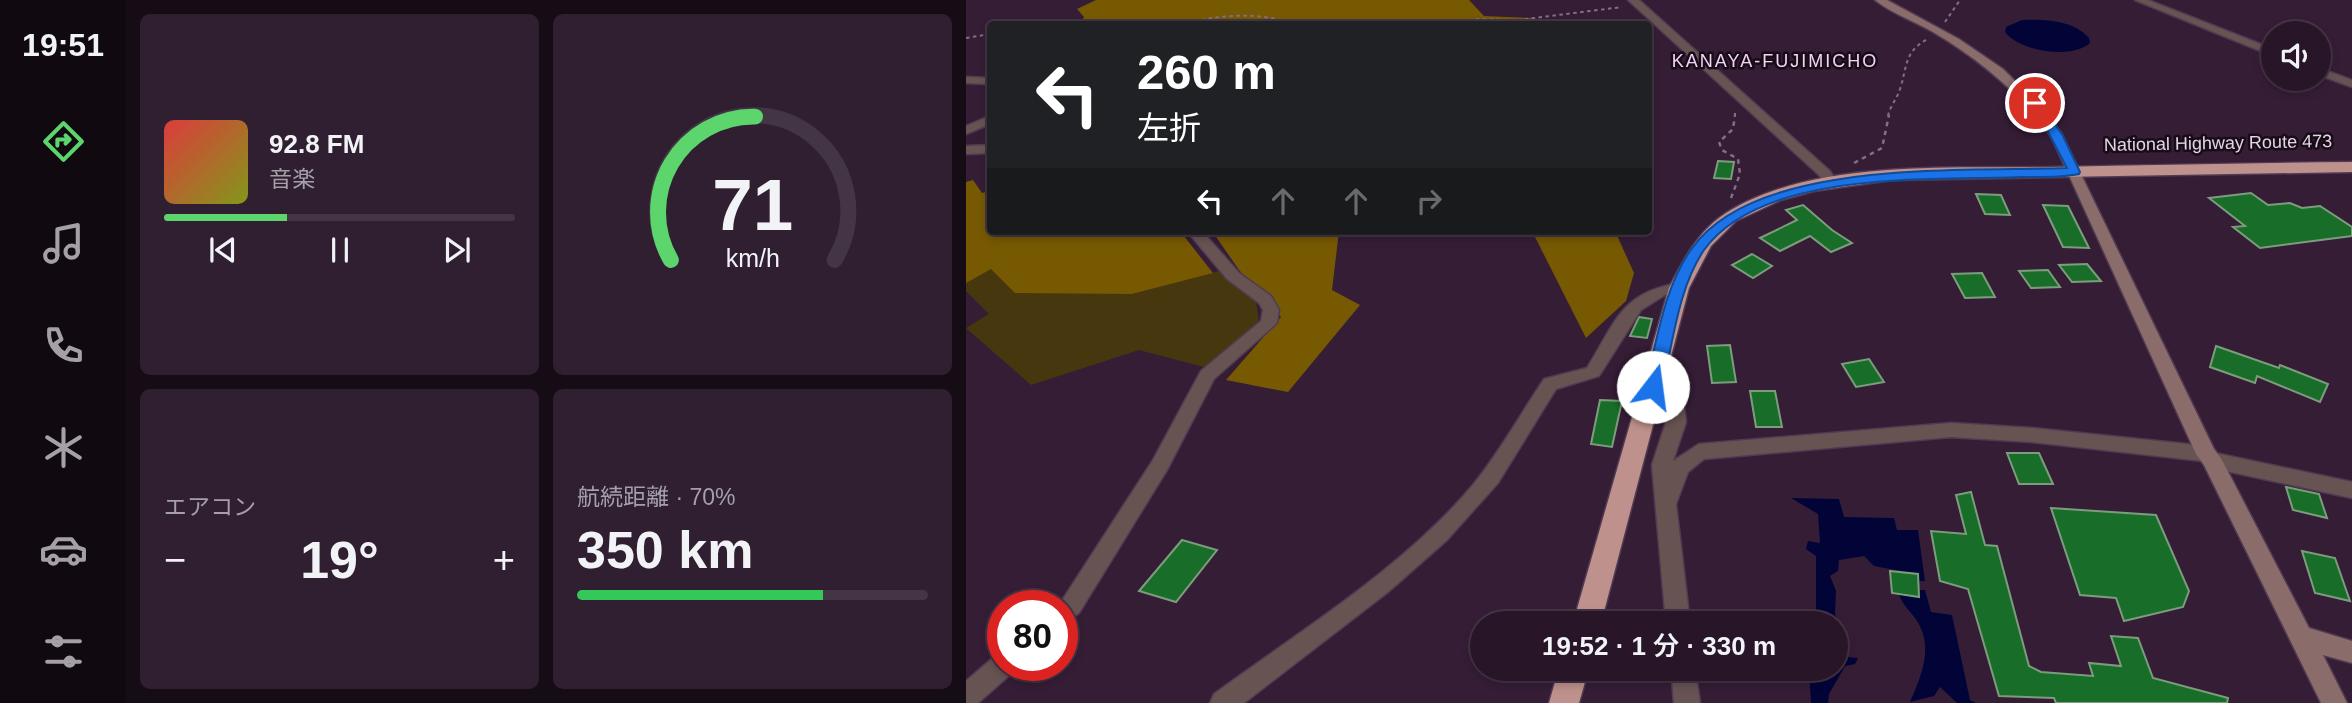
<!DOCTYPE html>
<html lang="ja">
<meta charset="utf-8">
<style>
body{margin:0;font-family:Arial,"Noto Sans JP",sans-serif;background:#301f30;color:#f1f3f6;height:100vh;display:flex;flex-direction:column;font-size:26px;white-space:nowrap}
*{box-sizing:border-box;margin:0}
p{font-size:23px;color:#a59fa8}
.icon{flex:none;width:38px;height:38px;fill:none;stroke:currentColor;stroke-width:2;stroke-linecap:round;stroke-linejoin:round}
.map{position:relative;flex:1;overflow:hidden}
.details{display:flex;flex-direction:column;gap:14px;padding:14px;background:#160c16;width:840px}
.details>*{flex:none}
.top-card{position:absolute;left:21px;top:21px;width:665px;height:214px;border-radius:7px;box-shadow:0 4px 10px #0003,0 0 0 2px #443545;background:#202124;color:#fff;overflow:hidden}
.buttons{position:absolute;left:1295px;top:21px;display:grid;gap:14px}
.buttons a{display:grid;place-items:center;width:70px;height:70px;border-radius:50%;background:#281628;box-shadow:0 4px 10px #0003,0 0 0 2px #443545;font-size:35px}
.speed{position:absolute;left:21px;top:590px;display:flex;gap:14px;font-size:35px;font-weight:700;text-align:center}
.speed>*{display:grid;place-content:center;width:91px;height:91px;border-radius:50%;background:#281628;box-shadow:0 4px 10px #0003,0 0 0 2px #443545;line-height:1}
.speed .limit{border:10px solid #d22;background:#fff;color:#111}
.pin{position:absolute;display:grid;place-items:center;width:60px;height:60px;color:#fff;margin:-30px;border:4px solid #fff;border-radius:50%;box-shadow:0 2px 7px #0007}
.me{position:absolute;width:77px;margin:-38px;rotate:15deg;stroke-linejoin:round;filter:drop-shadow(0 0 5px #0008)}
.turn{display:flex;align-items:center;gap:24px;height:147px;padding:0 35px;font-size:32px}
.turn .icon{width:91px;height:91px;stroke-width:2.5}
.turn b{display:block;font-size:49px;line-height:60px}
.lanes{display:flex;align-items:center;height:66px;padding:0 35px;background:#0003;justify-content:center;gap:35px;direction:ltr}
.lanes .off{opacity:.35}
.big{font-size:52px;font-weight:600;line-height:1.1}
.details .tile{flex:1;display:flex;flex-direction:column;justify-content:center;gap:10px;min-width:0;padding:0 24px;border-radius:10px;background:#301f30}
.details .dial{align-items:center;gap:0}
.dial svg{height:182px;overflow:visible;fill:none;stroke:#443545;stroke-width:7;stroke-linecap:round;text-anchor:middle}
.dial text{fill:#f1f3f6;stroke:none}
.song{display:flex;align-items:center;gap:21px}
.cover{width:84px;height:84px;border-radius:10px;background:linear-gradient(135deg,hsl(0 70% 55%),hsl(70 70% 35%))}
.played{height:7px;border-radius:4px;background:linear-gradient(90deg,#5cd56d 35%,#443545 35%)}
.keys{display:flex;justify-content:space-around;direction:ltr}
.heat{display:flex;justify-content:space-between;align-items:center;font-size:38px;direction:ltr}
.charge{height:10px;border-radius:5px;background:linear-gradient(90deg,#34c759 70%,#443545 0)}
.details .tiles{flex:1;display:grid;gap:14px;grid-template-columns:repeat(2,1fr)}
.trip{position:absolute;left:504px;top:611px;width:378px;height:70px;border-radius:35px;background:#281628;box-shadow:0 4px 10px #0003,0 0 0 2px #443545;font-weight:600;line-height:70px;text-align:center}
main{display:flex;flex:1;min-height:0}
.dock{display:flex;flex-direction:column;width:126px;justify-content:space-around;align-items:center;background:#100910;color:#a59fa8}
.dock .icon{width:49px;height:49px}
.dock .selected{color:#5cd56d}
.dock b{font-size:32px;color:#f1f3f6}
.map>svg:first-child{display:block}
.green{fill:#47370f}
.forest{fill:#775902}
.water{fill:#020438}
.building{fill:#186e29;stroke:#7d9c7e;stroke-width:2}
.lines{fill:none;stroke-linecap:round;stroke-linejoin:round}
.street-casing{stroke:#513a52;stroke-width:3}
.secondary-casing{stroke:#513a52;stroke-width:3}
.highway-casing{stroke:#513a52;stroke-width:3}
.path-far1{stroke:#846f84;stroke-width:2;stroke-dasharray:3.5 3.5;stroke-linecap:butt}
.path{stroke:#846f84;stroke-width:2.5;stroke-dasharray:4.5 4.5;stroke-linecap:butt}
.street{fill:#675452;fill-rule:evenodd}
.secondary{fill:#8a6d6a;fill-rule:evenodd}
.highway{fill:#be918c;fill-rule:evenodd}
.route{fill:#1a73e8;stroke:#114b97;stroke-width:2}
.labels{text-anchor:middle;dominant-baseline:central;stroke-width:5;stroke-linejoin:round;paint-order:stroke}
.far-quarter-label{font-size:18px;letter-spacing:2px;fill:#f3d3f3;stroke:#170c17}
.street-label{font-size:18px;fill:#e4d4e4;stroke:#170c17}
</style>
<main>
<nav class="dock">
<b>19:51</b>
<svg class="icon selected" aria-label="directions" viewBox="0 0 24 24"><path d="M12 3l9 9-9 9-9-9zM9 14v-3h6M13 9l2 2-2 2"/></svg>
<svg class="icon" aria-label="music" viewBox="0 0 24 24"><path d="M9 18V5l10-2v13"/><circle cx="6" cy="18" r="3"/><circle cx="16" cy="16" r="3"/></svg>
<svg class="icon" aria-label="phone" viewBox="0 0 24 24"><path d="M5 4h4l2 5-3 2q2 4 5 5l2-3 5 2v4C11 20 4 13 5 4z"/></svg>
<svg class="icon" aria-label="climate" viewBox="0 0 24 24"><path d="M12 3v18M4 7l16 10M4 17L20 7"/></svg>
<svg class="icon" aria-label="car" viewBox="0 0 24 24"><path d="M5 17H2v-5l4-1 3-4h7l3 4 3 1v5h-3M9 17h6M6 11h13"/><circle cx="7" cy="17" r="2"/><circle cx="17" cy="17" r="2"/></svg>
<svg class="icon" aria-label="filters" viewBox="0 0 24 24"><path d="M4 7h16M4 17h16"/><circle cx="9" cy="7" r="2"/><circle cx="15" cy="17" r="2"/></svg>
</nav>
<section class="details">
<div class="tiles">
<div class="tile">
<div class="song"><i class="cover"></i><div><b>92.8 FM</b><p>音楽</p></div></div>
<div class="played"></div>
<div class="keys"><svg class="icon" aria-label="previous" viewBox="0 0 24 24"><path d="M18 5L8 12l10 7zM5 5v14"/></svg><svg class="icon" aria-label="pause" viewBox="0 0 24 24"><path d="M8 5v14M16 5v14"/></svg><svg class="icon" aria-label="next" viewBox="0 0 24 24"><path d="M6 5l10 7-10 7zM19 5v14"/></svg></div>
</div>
<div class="tile dial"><svg viewBox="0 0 100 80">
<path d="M14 69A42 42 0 1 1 86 69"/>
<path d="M14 69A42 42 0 0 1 51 6" stroke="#5cd56d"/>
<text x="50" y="56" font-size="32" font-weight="700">71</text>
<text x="50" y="72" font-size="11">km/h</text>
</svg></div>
<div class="tile"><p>エアコン</p>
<div class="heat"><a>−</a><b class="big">19°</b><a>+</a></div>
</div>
<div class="tile"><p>航続距離 · 70%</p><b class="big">350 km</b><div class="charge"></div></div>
</div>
</section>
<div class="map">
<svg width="1386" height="703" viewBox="0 0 1386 703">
<rect width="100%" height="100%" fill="#351d36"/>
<path class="green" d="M24,267L166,294L253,271L290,300L293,322L238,367L173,350L65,385L0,328L23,314L0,291V281Z"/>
<g class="forest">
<path d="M130,0H503L518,16L567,18L589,24H114L118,17L111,9Z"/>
<path d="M7,180L16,193L24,191V231H214L247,273L166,294L49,293L25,269L0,283V182Z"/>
<path d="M246,231H373L366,290L394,305L322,392L260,380L315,317L273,270Z"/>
<path d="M566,231H649L668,273L660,301L620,338Z"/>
</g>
<g class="water">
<path d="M1056,20C1078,19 1107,20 1123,38L1124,43C1105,60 1053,51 1039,32L1040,27Z"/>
<path d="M825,498L873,499L878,517L928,518L931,530H952L959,581H952L951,574L908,566L898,556L873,560L872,571L864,576L870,591L869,614L877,641L870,640V623H850V556L840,549L842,541L854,543L852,514Z"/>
<path d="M953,590H959L965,612L986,615L1004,700L1010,703H991L974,687L968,696L944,702C955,676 968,648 951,621C945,611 937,607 933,594L953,597Z"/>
<path d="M870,656L892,658L889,664L879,666L863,694L862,703H845L843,669L870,668Z"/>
</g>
<g class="building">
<path d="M752,161L768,162L765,179L748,178Z"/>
<path d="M1285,193L1302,205L1324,203L1336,208L1354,206L1386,227V236L1294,248L1267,227L1279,226L1243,198Z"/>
<path d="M1010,194L1035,195L1044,215L1019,214Z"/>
<path d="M837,205L866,230L886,243L865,252L844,236L814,251L794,238L831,220L820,210Z"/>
<path d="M1077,205L1102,206L1123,248L1097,247Z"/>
<path d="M786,254L806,266L787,278L766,265Z"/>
<path d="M1121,264L1135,281L1106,282L1093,265Z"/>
<path d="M1082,270L1094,287L1065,288L1053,271Z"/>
<path d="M1016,273L1029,297L999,298L986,274Z"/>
<path d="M673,317L686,319L681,338L664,336Z"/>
<path d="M764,345L770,382L746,383L741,346Z"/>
<path d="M1250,346L1313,368L1314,365L1362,384L1354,402L1291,376L1289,383L1244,367Z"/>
<path d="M903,359L918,382L890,387L876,364Z"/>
<path d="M784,391H809L816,427H790Z"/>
<path d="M634,400L656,401L646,447L625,444Z"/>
<path d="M1041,453H1073L1087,484H1053Z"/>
<path d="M1320,487L1353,494L1361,518L1327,510Z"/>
<path d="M1005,492L1019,545L1031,546L1063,666L1075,672L1127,676L1123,663L1155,666L1145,636L1172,638L1187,678L1262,698L1261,703H1090L1088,698L1033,696L1002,589L974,581L965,531L1000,534L990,495Z"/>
<path d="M1085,508L1190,515L1223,591L1217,607L1158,621L1150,598L1114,595Z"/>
<path d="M216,540L251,550L210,602L173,591Z"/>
<path d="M1336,551L1369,558L1384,601L1349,593Z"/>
<path d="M924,571L952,574L953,597L926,593Z"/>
</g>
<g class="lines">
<g class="street-casing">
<g id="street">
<path d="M662,0H673L864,171L872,184L870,187H860L854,176Z"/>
<path d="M1169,0H1182L1307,49V56Z"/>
<path d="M1353,68L1386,80V87L1353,75Z"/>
<path d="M0,77L24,78V84L0,83Z"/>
<path d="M24,116V124L0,134V126Z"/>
<path d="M24,145V153L0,154V146Z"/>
<path d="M221,231H236L273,273L305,296L313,310L311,323L248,379L201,470L113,613L96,624V606L88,605L97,599L187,460L235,371L295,321L297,310L293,303L261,279Z"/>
<path d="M713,283L719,285L721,288L719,291L699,295L675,310L633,376L590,389L532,483L481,540L422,592L278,703H244L248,694C334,631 437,568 506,486C533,453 554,415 578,379L621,368C650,322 654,293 713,283Z"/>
<path d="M687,381L693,382L718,407L720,422L707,461L733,444L985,423L1066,428L1240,446L1247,449L1249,453L1386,482V498L1246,468L1237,461L1066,442L985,437L738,459L722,472L710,504L724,623H700L686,465L700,422V409L678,387Z"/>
<path d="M37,653V665H49L46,673L12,703H0V681L28,657Z"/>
<path d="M705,668H729L734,703H708Z"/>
</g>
</g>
<g class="secondary-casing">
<path id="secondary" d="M909,0H921L993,39L1037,69L1077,109L1095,133L1248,449L1256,460L1343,628L1386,641V663L1357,655L1381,703H1355L1238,465L1230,454L1085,136C1053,92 1014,60 967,32C948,21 925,13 909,0Z"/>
</g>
<g class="highway-casing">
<g id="highway">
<path d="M1386,162V172L926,180L848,191L815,200L770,221L745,246L723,288L635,623H607L703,288C717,260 733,230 760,213C847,158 989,169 1088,167C1188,165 1287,163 1386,162Z"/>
<path d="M593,668H623L613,703H583Z"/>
</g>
</g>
<g class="path-far1">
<path d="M979,22L994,0"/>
<path d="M215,24C254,15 290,11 328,24"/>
<path d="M475,24L513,19L552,20L656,7"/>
<path d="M0,38L24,34"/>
<path d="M769,116V113"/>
<path d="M922,116C924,106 931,99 934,89C941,68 938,52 960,40"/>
</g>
<g class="path">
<path d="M888,163L916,148L923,115"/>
<path d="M765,198L774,174L772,159L756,150L753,142L767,129L769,115"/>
</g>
<use href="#street" class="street"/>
<use href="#secondary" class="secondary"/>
<use href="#highway" class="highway"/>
</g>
<path class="route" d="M1066,101H1073L1097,136L1114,172L1113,174C1094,178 1073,177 1054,177C964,181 797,169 738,250C712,288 707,344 696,387L693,391H682L679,387C691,342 698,285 727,247C792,158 999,172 1101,168Z"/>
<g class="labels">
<g class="far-quarter-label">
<text x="809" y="61">KANAYA-FUJIMICHO</text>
</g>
<g class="street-label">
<text transform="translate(1252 143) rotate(-1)">National Highway Route 473</text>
</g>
</g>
</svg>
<div class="buttons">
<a><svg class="icon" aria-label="sound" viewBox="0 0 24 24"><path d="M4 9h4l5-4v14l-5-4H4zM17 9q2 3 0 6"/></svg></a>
</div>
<div class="speed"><div class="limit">80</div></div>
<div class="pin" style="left:1069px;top:103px;background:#d93025"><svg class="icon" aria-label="arrive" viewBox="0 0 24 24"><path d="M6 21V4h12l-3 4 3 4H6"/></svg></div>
<svg class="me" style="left:687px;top:387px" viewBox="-20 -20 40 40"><circle r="19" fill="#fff"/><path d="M0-13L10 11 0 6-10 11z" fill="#1a73e8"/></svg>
<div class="trip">19:52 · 1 分 · 330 m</div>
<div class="top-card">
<div class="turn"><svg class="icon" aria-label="left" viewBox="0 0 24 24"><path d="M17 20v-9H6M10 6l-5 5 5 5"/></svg><div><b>260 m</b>左折</div></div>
<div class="lanes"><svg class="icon" aria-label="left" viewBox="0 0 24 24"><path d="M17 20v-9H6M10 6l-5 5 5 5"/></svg><svg class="icon off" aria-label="ahead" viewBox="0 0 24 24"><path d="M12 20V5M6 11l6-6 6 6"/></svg><svg class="icon off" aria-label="ahead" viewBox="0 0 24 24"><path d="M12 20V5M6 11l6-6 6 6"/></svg><svg class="icon off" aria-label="right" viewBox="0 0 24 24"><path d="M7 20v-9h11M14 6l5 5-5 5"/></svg></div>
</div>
</div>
</main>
